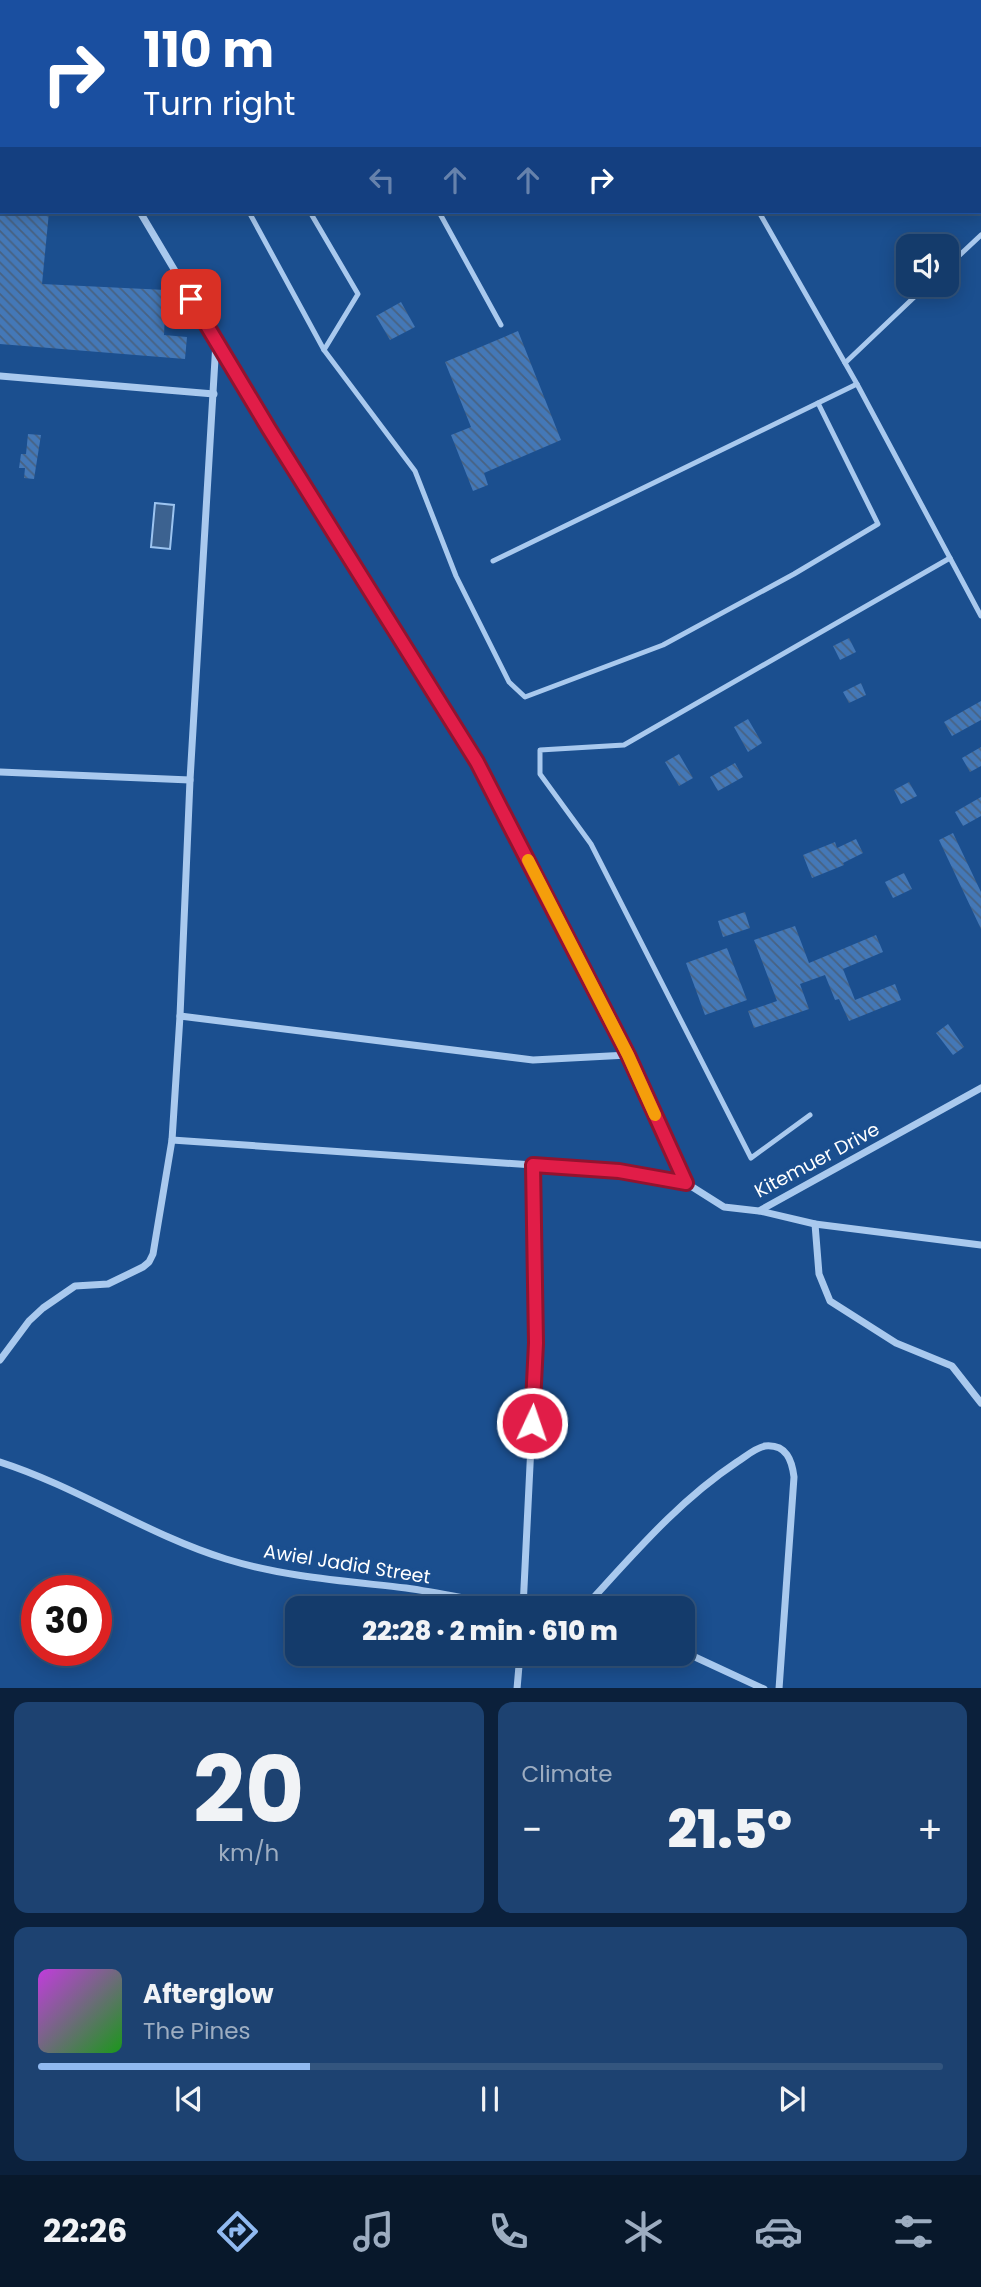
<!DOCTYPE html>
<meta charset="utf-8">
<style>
body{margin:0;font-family:Poppins,sans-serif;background:#1d4271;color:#f1f3f6;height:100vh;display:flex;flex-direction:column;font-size:26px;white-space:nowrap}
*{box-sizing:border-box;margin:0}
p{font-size:23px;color:#9dadc1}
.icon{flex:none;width:38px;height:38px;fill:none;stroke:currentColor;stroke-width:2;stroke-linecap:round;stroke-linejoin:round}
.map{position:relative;height:1688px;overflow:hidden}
.details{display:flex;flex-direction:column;gap:14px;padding:14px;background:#0b203b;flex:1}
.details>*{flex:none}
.banner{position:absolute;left:0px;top:0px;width:982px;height:214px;box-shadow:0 4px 18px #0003,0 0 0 2px #33557e;background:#1a4fa0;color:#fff;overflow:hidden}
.buttons{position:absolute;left:896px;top:234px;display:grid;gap:14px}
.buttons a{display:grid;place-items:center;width:63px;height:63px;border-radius:14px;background:#143b6b;box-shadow:0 4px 18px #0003,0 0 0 2px #33557e;font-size:35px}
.speed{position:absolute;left:21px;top:1575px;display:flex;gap:14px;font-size:35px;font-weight:700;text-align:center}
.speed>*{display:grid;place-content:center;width:91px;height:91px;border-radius:50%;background:#143b6b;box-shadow:0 4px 18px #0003,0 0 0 2px #33557e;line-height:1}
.speed .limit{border:10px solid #d22;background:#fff;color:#111}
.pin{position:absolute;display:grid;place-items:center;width:60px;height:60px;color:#fff;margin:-30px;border-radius:14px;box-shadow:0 4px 10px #0006}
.me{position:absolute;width:77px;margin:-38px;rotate:3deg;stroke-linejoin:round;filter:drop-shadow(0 0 5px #0008)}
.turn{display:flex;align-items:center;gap:24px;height:147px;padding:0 28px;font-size:32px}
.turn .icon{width:91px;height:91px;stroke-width:2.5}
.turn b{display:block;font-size:49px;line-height:60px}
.lanes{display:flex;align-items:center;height:66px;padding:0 28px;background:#0003;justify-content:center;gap:35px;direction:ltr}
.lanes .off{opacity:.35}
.big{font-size:52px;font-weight:800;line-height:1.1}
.details .tile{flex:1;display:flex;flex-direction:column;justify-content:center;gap:10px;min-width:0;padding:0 24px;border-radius:14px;background:#1d4271}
.details .dial{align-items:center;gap:0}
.dial b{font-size:91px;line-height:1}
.song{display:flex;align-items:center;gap:21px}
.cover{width:84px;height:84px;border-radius:10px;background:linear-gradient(135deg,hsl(290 70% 55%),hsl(120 70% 35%))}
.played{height:7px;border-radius:4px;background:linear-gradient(90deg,#90b9f0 30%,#33557e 30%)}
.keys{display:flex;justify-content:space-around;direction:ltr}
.heat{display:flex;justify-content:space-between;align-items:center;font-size:38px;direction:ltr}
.details .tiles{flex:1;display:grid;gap:14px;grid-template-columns:1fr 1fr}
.tile:last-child{grid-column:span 2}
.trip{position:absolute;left:285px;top:1596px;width:410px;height:70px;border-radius:14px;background:#143b6b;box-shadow:0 4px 18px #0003,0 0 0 2px #33557e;font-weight:800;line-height:70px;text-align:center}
.tabs{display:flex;height:112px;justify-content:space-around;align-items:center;background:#08182b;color:#9dadc1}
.tabs .icon{width:49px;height:49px}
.tabs .active{color:#90b9f0}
.tabs b{font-size:32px;color:#f1f3f6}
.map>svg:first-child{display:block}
.water{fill:#3c6290;stroke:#9cc4f0;stroke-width:2}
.building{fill:url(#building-back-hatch)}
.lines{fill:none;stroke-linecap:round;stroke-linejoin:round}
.service{stroke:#a9c9ee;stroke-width:5}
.minor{stroke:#a9c9ee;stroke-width:7}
.route-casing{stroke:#92132f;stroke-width:18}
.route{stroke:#e11d48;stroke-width:12}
.slow{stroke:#f59e0b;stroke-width:12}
.labels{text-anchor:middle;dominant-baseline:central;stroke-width:7;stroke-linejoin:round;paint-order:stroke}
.street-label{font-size:19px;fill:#fff;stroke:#1b4f8f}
</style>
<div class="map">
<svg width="981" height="1689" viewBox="0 0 981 1689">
<defs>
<pattern id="building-back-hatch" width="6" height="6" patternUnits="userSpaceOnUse" patternTransform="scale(1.75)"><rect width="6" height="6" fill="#4478b7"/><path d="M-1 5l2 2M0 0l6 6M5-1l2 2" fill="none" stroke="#486282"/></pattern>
</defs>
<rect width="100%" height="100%" fill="#1b4f8f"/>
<path class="water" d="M155,503L174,505L170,549L151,547Z"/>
<g class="building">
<path d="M0,212H49L42,284L166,290L164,335L187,337L185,359L0,344Z"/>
<path d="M401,302L415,327L390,340L376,316Z"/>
<path d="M518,331L561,440L484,473L488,485L473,491L451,435L471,427L445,362Z"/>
<path d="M28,434L41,435L34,479L24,478L25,468H19L21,454H26Z"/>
<path d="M849,638L856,652L840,660L833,646Z"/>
<path d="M861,683L866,695L849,703L843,692Z"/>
<path d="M981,701V720L952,736L944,722Z"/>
<path d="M748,719L762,743L748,752L734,727Z"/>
<path d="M981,747V766L970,772L962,758Z"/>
<path d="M679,754L693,778L679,786L665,762Z"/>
<path d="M735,763L743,777L718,791L710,777Z"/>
<path d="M909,782L917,796L901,804L894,790Z"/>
<path d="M981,797V816L963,826L955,812Z"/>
<path d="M953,833L981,892V929L939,840Z"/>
<path d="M856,839L863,853L843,863L844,865L812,878L803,855L835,842L837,848Z"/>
<path d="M904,873L912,889L893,898L885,882Z"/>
<path d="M745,912L750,928L723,937L718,921Z"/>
<path d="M795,926L809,963L876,935L883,952L843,969L855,1000L895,984L901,1000L849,1021L839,999L835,1000L825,975L800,984L809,1009L754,1028L748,1011L777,1001L754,940Z"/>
<path d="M727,948L747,1000L705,1015L686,963Z"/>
<path d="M948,1024L964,1047L953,1055L936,1033Z"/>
</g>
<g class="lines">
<g class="service">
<path d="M133,0L134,2"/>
<path d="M189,0L190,2"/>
<path d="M390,0L391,2"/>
<path d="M568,0L569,2"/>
<path d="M640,0L641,2"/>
<path d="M608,2L611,0"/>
<path d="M249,212L324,350L415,471L456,576L509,682L525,697L663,645L794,574L878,524L818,403"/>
<path d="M310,212L358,294L324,350"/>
<path d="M439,212L501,325"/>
<path d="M759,212L857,384L981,616"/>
<path d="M947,267L981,235"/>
<path d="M845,363L927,285"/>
<path d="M493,561L857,384"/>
<path d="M810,1115L751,1158L591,844L540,774V750L624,745L950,558"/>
</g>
<g class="minor">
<path d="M22,0L23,2"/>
<path d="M140,212L269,429L477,762L628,1055L686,1183L724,1207L759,1211L981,1088"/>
<path d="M0,376L214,394"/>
<path d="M0,772L190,780"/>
<path d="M180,1016L533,1060L628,1055"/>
<path d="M172,1140L619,1171L686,1183"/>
<path d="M760,1211L815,1224L981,1245"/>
<path d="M815,1224L819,1274L830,1301L896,1343L952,1366L981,1403"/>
<path d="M0,1360L29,1321L43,1308L75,1286L108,1284L143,1267L149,1262L153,1254L172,1140L180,1016L190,780L216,342"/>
<path d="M0,1462C78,1487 148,1535 226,1559C284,1577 346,1581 406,1588C434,1592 462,1598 490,1603L499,1608"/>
<path d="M523,1608L536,1343L533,1165"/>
<path d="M549,1608L557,1604L579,1608"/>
<path d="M584,1608C632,1556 677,1502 737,1462C745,1457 755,1448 765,1446C787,1444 792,1461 794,1477L779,1689"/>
<path d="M682,1651L764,1689"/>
<path d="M517,1689L520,1654"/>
</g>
</g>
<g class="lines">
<g class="route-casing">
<path id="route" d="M191,299L269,429L477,762L628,1055L686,1183L619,1171L533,1165L536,1343L532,1423"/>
</g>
<use href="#route" class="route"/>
<path class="slow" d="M528,860L628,1055L655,1115"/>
</g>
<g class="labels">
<g class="street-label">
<text transform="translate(817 1160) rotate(-28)">Kitemuer Drive</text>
<text transform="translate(347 1564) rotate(9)">Awiel Jadid Street</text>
</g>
</g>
</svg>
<div class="buttons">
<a><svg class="icon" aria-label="sound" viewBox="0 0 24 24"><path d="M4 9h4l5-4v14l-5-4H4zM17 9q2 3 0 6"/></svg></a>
</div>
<div class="speed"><div class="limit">30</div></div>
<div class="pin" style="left:191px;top:299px;background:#d93025"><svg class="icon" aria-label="arrive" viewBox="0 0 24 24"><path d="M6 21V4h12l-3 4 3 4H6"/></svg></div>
<svg class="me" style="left:532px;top:1423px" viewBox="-20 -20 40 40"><circle r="17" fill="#e11d48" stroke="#fff" stroke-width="3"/><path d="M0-11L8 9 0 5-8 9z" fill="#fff"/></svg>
<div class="trip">22:28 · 2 min · 610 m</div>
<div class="banner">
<div class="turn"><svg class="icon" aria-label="right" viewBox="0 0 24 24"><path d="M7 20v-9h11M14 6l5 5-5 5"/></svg><div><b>110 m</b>Turn right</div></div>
<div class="lanes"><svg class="icon off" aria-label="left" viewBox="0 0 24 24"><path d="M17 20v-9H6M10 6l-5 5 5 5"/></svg><svg class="icon off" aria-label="ahead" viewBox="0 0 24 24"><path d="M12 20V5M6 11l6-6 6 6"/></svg><svg class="icon off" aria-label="ahead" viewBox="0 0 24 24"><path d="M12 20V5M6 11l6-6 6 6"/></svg><svg class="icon" aria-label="right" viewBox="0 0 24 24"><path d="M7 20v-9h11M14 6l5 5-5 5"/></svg></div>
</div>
</div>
<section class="details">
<div class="tiles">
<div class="tile dial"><b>20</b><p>km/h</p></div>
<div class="tile"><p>Climate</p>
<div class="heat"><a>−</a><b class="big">21.5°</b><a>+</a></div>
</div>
<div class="tile">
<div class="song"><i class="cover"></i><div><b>Afterglow</b><p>The Pines</p></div></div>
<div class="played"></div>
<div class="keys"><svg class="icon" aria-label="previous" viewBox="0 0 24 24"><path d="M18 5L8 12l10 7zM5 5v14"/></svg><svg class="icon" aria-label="pause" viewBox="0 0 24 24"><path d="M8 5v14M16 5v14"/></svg><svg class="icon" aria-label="next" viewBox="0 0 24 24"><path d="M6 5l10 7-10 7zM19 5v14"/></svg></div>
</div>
</div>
</section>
<nav class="tabs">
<b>22:26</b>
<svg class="icon active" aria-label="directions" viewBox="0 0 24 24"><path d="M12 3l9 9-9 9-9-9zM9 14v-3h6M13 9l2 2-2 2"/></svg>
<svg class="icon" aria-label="music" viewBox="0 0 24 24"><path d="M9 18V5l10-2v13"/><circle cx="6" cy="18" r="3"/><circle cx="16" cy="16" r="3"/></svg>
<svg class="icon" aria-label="phone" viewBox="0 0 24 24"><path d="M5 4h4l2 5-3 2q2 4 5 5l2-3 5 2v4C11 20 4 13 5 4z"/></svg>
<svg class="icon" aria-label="climate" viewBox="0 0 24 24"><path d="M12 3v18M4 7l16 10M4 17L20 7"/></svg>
<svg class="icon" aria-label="car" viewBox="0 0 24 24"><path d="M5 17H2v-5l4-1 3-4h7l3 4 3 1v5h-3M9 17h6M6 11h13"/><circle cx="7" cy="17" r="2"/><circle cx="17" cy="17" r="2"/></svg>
<svg class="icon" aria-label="filters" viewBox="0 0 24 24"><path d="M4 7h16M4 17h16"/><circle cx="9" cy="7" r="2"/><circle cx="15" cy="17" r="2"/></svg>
</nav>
